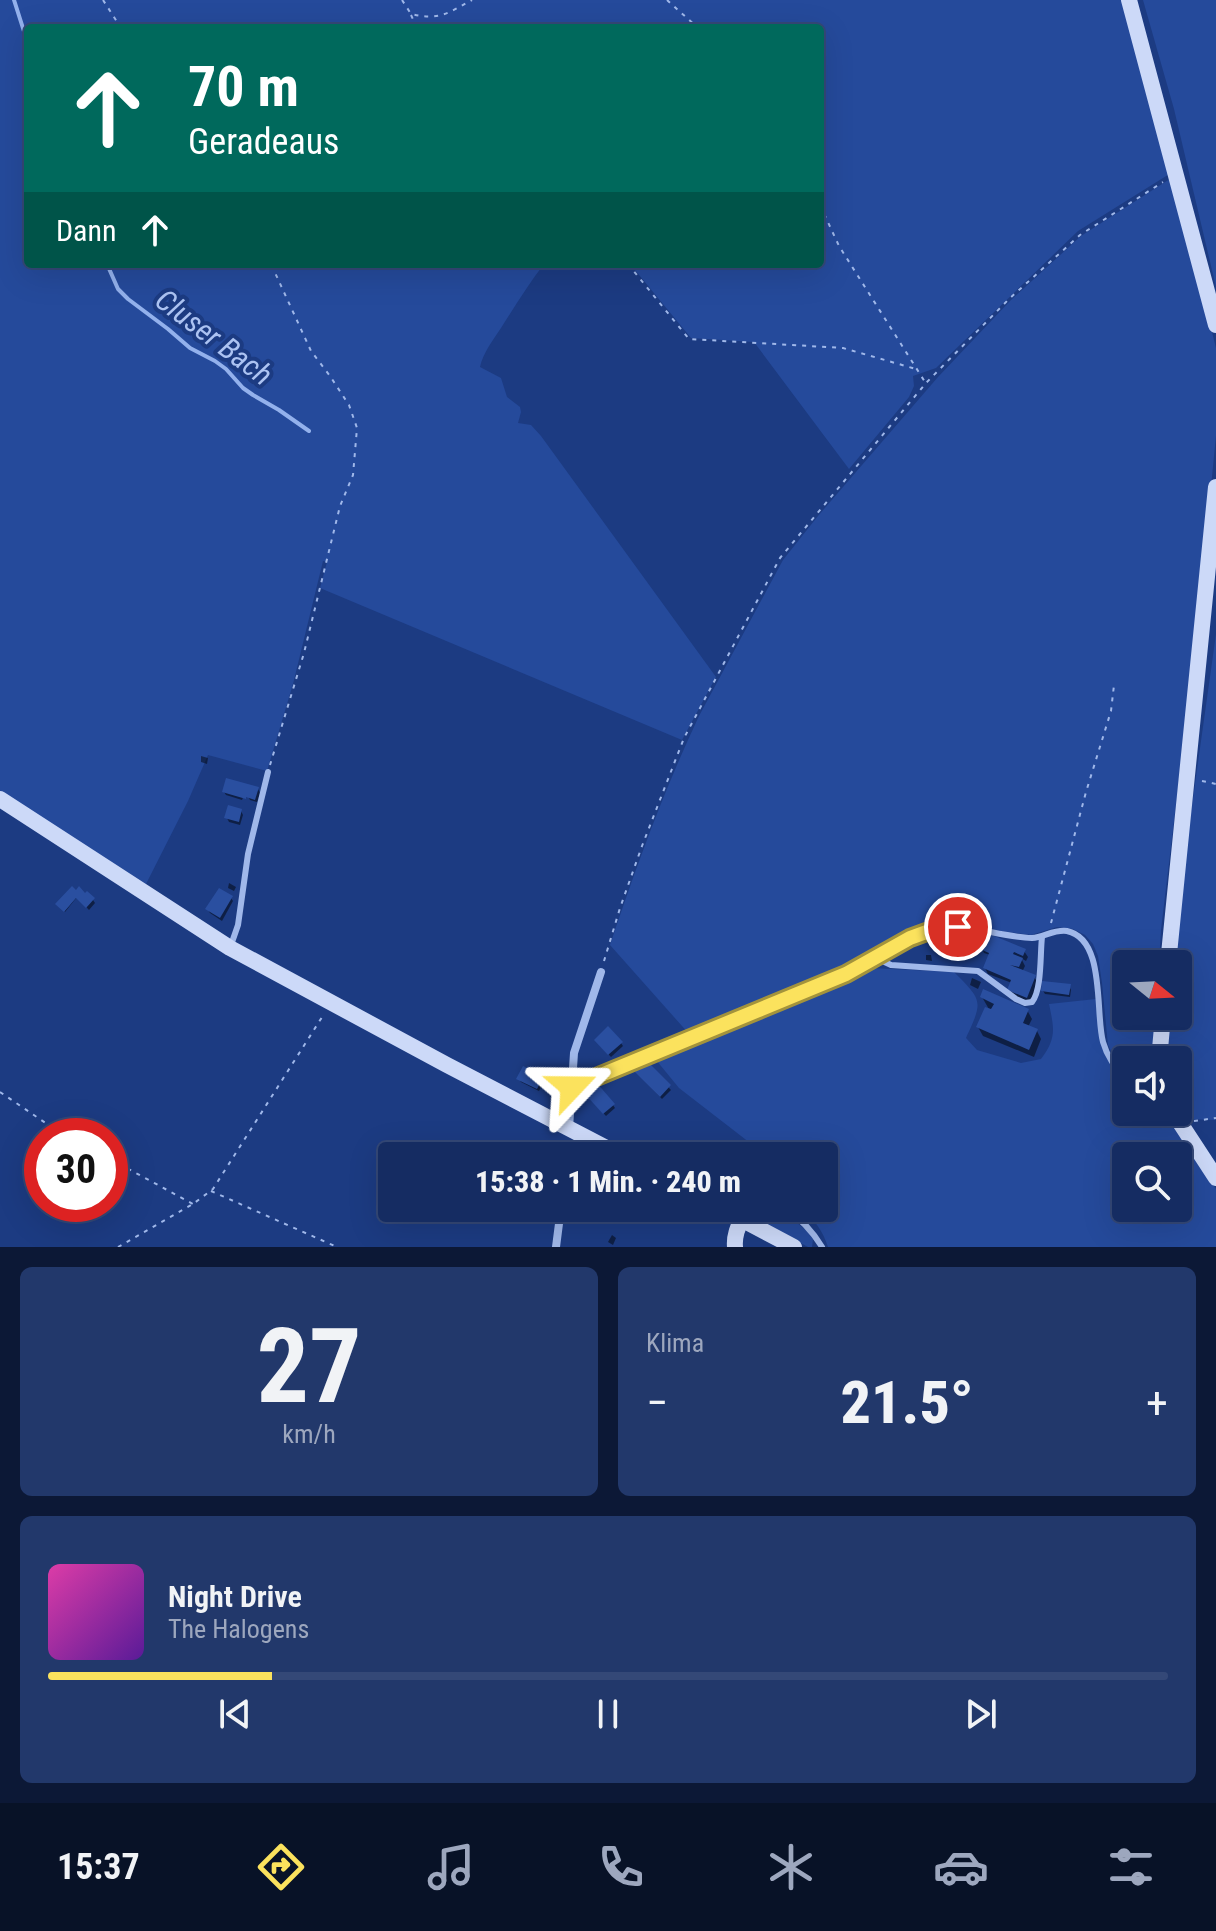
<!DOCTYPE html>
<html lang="de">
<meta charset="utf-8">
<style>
body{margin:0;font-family:"Roboto Condensed",sans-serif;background:#22386b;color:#f1f3f6;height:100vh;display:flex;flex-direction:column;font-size:30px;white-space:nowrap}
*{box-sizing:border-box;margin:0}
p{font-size:26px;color:#9da7be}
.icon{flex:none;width:44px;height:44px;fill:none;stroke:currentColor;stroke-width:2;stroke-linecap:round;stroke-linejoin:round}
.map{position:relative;height:1247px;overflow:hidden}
.details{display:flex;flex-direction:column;gap:20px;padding:20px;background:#0c1836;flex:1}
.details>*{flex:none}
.banner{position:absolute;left:24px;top:24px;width:800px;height:244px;border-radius:8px;box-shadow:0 8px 32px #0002,0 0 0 2px #344877;background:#00695c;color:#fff;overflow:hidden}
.needle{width:52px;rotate:108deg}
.fabs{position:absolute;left:1112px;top:950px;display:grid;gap:16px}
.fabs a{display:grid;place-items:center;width:80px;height:80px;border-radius:8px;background:#152c62;box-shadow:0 8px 32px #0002,0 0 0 2px #344877;font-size:40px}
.speed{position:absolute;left:24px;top:1118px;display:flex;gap:16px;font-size:40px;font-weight:700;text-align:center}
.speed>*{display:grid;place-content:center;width:104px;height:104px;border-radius:50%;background:#152c62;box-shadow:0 8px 32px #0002,0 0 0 2px #344877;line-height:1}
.speed .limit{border:12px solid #d22;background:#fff;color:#111}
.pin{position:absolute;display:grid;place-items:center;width:68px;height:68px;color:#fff;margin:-34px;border:4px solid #fff;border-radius:50%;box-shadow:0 2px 8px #0007}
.me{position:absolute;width:88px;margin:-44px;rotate:67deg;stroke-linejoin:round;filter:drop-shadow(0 0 6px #0008)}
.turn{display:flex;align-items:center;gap:28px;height:168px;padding:0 32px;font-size:36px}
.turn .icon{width:104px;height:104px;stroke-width:2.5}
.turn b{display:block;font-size:56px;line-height:68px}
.then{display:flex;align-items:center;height:76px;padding:0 32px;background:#0003;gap:16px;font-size:30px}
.big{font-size:60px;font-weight:800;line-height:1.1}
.details .card{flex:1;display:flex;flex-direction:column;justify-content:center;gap:12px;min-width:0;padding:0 28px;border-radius:12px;background:#22386b}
.details .dial{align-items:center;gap:0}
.dial b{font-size:104px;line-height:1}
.song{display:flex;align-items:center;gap:24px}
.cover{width:96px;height:96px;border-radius:12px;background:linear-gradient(135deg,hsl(320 70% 55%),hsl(270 70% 35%))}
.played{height:8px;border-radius:4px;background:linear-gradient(90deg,#fbe25d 20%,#344877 20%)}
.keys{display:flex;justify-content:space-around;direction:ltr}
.heat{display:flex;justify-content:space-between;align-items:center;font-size:44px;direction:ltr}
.details .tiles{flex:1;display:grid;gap:20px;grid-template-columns:1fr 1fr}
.card:last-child{grid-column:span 2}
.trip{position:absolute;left:378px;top:1142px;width:460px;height:80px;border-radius:8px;background:#152c62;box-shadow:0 8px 32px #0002,0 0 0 2px #344877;font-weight:800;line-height:80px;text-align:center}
.tabs{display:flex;height:128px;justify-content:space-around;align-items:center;background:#081227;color:#9da7be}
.tabs .icon{width:56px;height:56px}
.tabs .selected{color:#fbe25d}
.tabs b{font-size:36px;color:#f1f3f6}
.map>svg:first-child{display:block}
.green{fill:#254a9b;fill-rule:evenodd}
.shadow{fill:#0007}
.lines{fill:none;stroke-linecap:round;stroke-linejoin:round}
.stream{stroke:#93b1ec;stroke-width:4}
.building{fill:#2a4fa0}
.path{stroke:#a0b8ea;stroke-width:2;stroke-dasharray:4 6;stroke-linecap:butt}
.lane{stroke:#a0b8ea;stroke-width:6}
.street{stroke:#a0b8ea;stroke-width:8}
.secondary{stroke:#ccd9f8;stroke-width:16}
.route-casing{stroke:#a3933c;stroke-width:20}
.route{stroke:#fbe25d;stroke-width:14}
.labels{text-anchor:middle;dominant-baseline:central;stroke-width:8;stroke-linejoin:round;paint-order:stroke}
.water-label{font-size:30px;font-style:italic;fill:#acc3f2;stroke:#1c3b82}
</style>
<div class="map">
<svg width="1216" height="1247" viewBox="0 0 1216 1247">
<rect width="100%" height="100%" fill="#1c3b82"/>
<g class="green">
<path d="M0,0H1124L1171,173L1078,231L936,368L913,376L914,386L909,397L849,469L754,342L691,338L630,264H820V28H28V264H544C528,285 515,306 501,328C493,340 483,353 480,367L501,378L507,397L520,407L521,412L518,423L531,425L541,436L716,677L682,740L320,588L327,562L323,561L293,684L267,771L208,755L188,801L146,884L0,791Z"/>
<path d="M1143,0H1216V287L1174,109Z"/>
<path d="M1173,177L1216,348V436L1197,628L1161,930L1159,964H1126V1016H1156L1153,1060H1126V1074L1113,1055L1108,1045L1102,983L1098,956L1093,944L1085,935L1073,929L1057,927L1031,935L956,925L908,937L843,972L787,997L690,1035L610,945C636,867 664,790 699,716L783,560L818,516L938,377L1011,300L1081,236Z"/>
<path d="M1216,634V1120L1186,1119L1178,1106V1060H1166L1167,1016H1178V964H1172L1178,905Z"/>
<path d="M870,968L954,972C983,1001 983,1001 966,1038L977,1050L1021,1063L1041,1059C1057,1038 1054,1028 1049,1004L1096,999L1098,1021L1112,1065L1126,1082V1112H1166L1216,1189V1247H828C823,1231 814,1220 803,1208H824V1156H767L679,1088L652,1055L726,1025L823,991ZM1126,1156H1178V1208H1126Z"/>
<path d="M742,1208H778L810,1233L813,1239L812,1247H808L741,1211Z"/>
</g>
<g class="shadow">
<path d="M201,756L208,758L207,764L201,762Z"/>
<path d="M258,789L260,793L257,802L250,800L248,796L244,795L242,800L226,795L224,792Z"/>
<path d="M241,811L243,815L240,825L229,822L227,818Z"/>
<path d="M229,883L236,887L234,891L228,888Z"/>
<path d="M72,888L93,900L95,903L89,910L77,897L65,912L57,904Z"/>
<path d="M231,898L233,901L222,921L210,913L208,910Z"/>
<path d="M982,949L1024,951L1028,957L1026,961L1021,958L1025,966L1022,972L1034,977L1038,983L1030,1002L1013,996L1009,990L1012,983L988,974L985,968L990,955L984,953Z"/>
<path d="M926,955H931L932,961L926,960Z"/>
<path d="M972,978L981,982L978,989L970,985Z"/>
<path d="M1069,986L1071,990L1070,997L1045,994L1043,991Z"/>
<path d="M982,997L1027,1010L1032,1019L1028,1027L1037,1031L1041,1039L1034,1057L983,1036L978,1027L990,1011Z"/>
<path d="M621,1043L623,1046L611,1057L599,1044Z"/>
<path d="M646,1063L671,1090L662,1099L640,1076Z"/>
<path d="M542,1077L544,1081L539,1091L521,1082L519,1079Z"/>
<path d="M588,1097L613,1105L615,1108L606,1116Z"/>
<path d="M598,1208H620L621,1213L618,1220L600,1211Z"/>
<path d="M612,1235L616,1238L613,1245L608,1242Z"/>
</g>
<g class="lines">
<g class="stream">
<path d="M14,0L28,44"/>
<path d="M107,264L118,289L128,299L168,329L190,348L215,361L226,369L243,388L253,395L279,410L309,431"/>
</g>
</g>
<g class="building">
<path d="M226,778L259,787L255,800L246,797V799L222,792Z"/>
<path d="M228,805L242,809L239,822L224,818Z"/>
<path d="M72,886L76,890L79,886L85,893L87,891L95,898L86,908L76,898L64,912L55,904Z"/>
<path d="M219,888L233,896L220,918L205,909Z"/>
<path d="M987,933L1026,949L1023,956L1014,952L1013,954L1023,958L1019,967L1010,965L1036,975L1027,998L1007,990L1011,980L983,968L989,953L980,949Z"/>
<path d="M1042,981L1071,984L1069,995L1041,991Z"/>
<path d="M983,989L1029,1009L1023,1023L1038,1029L1029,1050L976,1027L985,1007L991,1009L994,1004L980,997Z"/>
<path d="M608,1026L623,1042L608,1055L594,1040Z"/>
<path d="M647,1061L671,1085L660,1097L635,1072Z"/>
<path d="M523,1066L544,1076L537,1089L516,1079Z"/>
<path d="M596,1082L615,1104L603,1114L584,1093Z"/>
</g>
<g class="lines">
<g class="path">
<path d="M103,0L121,28"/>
<path d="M402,0L411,14C439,21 448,13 472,0"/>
<path d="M667,0L698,28"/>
<path d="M411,15L417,28"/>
<path d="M820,205L839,246L925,382"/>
<path d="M628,264L689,339L843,348L916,369"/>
<path d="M270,765L304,653L340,506L353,475L357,428L349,405L330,376L311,351L271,264"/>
<path d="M1202,781L1216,784"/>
<path d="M1051,923L1086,792L1111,711L1114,685"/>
<path d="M604,961L620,908L642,846L684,738L780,558L926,383L1009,299L1080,235L1163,182"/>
<path d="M0,1092L50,1126L68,1136"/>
<path d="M1194,1121L1216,1118"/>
<path d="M110,1159L193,1204"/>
<path d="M211,1191L337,1247"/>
<path d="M118,1247L193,1204L213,1189L324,1014"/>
</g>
<g class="lane">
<path d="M230,948L238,925L248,854L268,772"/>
<path d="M876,958L891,965L978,971L1016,999L1025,1003L1032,1002C1042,990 1040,954 1042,937"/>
<path d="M692,1037C743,1016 796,998 846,974C872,961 913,931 940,927C970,924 1001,937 1032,938C1044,937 1055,929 1067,931C1106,939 1095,1013 1103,1042C1107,1056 1116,1069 1126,1078"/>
<path d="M785,1208C801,1219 812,1230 822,1247"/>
</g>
<g class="street">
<path d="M572,1087L692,1037"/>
<path d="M569,1128L574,1053L601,972"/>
<path d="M573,1156L581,1135"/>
<path d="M556,1247L561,1208"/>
</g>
<g class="secondary">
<path d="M1129,0L1216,325"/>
<path d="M0,799L230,948L447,1065L622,1156"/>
<path d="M1168,964L1216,487"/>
<path d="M1159,1060L1163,1016"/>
<path d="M1173,1112L1216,1178"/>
<path d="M720,1208L794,1247"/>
<path d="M735,1247C734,1236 737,1228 742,1219"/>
</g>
</g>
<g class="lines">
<g class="route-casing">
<path id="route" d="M572,1087L846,974L910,938L940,927H958"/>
</g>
<use href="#route" class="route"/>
</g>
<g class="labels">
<g class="water-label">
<text transform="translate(214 337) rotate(37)">Cluser Bach</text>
</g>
</g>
</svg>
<div class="fabs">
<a><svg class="needle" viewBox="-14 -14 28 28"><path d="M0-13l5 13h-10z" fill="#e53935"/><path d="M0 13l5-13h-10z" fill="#9da7be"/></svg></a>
<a><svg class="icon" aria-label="sound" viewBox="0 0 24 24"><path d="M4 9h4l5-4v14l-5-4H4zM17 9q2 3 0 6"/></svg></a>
<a><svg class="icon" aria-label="search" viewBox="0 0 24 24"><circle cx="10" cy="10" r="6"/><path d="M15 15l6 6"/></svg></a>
</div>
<div class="speed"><div class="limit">30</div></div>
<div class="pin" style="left:958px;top:927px;background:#d93025"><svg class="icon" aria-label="arrive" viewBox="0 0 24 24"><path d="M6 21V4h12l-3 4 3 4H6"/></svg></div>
<svg class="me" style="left:572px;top:1087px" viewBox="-20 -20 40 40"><path d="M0-17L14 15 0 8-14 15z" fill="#fbe25d" stroke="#fff" stroke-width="4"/></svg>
<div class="trip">15:38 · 1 Min. · 240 m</div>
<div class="banner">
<div class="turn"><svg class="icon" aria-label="ahead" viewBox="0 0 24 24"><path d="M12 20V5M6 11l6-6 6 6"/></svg><div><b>70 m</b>Geradeaus</div></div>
<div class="then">Dann<svg class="icon" aria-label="ahead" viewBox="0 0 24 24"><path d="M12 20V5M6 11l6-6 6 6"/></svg></div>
</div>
</div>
<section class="details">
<div class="tiles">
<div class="card dial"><b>27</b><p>km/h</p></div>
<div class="card"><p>Klima</p>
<div class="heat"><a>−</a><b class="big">21.5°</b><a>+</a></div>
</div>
<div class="card">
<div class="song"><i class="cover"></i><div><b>Night Drive</b><p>The Halogens</p></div></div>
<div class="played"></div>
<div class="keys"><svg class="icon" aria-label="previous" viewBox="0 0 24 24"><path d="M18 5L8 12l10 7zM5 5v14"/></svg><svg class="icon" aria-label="pause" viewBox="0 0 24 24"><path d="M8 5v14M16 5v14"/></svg><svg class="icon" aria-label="next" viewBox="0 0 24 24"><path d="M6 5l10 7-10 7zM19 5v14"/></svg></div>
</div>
</div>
</section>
<nav class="tabs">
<b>15:37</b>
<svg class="icon selected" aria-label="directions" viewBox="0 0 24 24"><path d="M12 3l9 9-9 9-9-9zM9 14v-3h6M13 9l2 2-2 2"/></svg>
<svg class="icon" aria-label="music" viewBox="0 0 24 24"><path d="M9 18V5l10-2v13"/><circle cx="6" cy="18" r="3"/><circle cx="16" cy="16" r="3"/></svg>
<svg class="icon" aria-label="phone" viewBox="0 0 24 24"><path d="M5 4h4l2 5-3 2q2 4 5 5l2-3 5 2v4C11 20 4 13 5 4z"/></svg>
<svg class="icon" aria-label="climate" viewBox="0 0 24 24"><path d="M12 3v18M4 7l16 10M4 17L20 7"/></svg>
<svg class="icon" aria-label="car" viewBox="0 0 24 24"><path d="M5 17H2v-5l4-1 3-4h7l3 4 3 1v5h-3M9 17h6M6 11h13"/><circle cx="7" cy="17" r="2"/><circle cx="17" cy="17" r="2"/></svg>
<svg class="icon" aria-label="filters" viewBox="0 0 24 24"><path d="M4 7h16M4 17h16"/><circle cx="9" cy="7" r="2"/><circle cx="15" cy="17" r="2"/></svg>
</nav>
